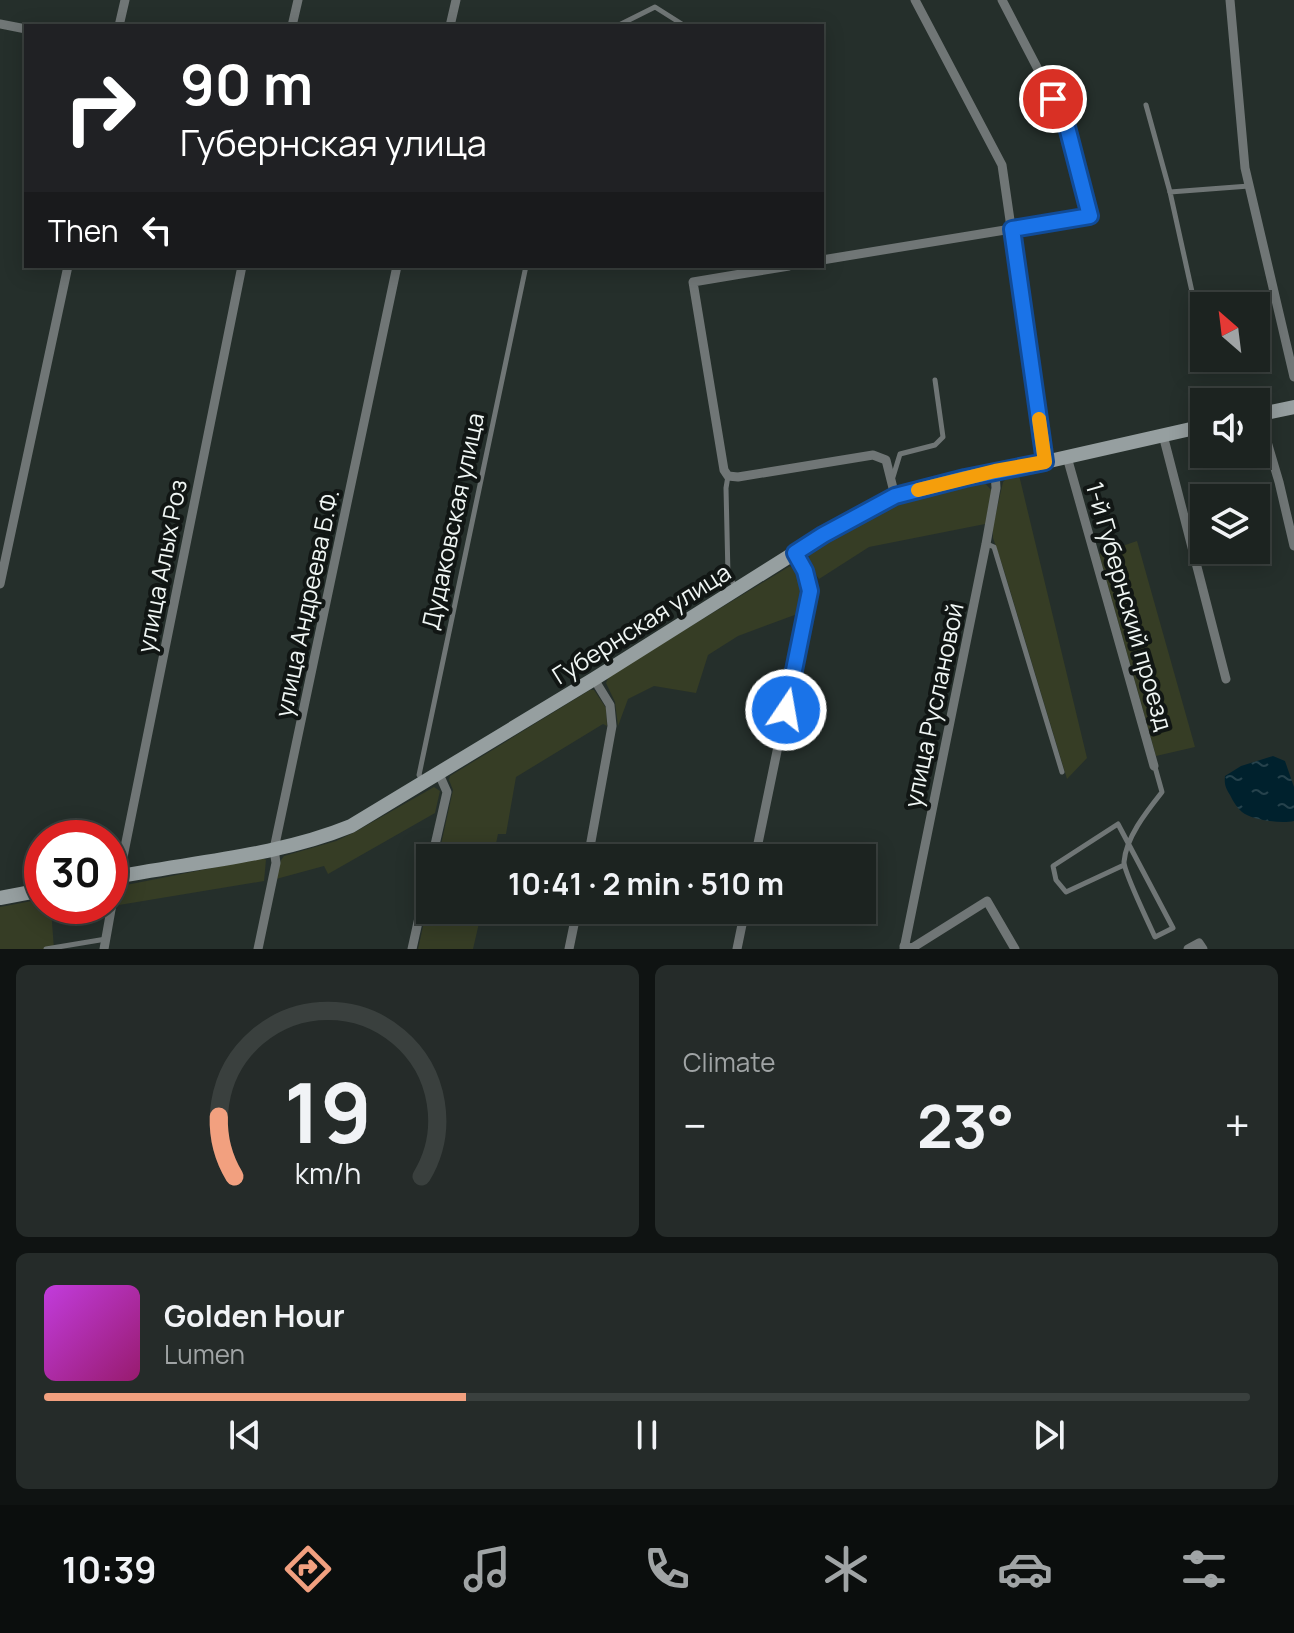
<!DOCTYPE html>
<meta charset="utf-8">
<style>
body{margin:0;font-family:Manrope,sans-serif;background:#252b29;color:#f1f3f6;height:100vh;display:flex;flex-direction:column;font-size:30px;white-space:nowrap}
*{box-sizing:border-box;margin:0}
p{font-size:26px;color:#a0a4a5}
.icon{flex:none;width:44px;height:44px;fill:none;stroke:currentColor;stroke-width:2;stroke-linecap:round;stroke-linejoin:round}
.map{position:relative;height:949px;overflow:hidden}
.details{display:flex;flex-direction:column;gap:16px;padding:16px;background:#0f1312;flex:1}
.details>*{flex:none}
.guide{position:absolute;left:24px;top:24px;width:800px;height:244px;border-radius:0px;box-shadow:0 4px 20px #0003,0 0 0 2px #3a403e;background:#202124;color:#fff;overflow:hidden}
.needle{width:52px;rotate:332deg}
.buttons{position:absolute;left:1190px;top:292px;display:grid;gap:16px}
.buttons a{display:grid;place-items:center;width:80px;height:80px;border-radius:0px;background:#1c2320;box-shadow:0 4px 20px #0003,0 0 0 2px #3a403e;font-size:40px}
.speed{position:absolute;left:24px;top:820px;display:flex;gap:16px;font-size:40px;font-weight:700;text-align:center}
.speed>*{display:grid;place-content:center;width:104px;height:104px;border-radius:50%;background:#1c2320;box-shadow:0 4px 20px #0003,0 0 0 2px #3a403e;line-height:1}
.speed .limit{border:12px solid #d22;background:#fff;color:#111}
.pin{position:absolute;display:grid;place-items:center;width:68px;height:68px;color:#fff;margin:-34px;border:4px solid #fff;border-radius:50%;box-shadow:0 2px 8px #0007}
.me{position:absolute;width:88px;margin:-44px;rotate:12deg;stroke-linejoin:round;filter:drop-shadow(0 0 6px #0008)}
.turn{display:flex;align-items:center;gap:28px;height:168px;padding:0 24px;font-size:36px}
.turn .icon{width:104px;height:104px;stroke-width:2.5}
.turn b{display:block;font-size:56px;line-height:68px}
.then{display:flex;align-items:center;height:76px;padding:0 24px;background:#0003;gap:16px;font-size:30px}
.big{font-size:60px;font-weight:700;line-height:1.1}
.details .card{flex:1;display:flex;flex-direction:column;justify-content:center;gap:12px;min-width:0;padding:0 28px;border-radius:12px;background:#252b29}
.details .dial{align-items:center;gap:0}
.dial svg{height:208px;overflow:visible;fill:none;stroke:#3a403e;stroke-width:7;stroke-linecap:round;text-anchor:middle}
.dial text{fill:#f1f3f6;stroke:none}
.song{display:flex;align-items:center;gap:24px}
.cover{width:96px;height:96px;border-radius:12px;background:linear-gradient(135deg,hsl(290 70% 55%),hsl(320 70% 35%))}
.played{height:8px;border-radius:4px;background:linear-gradient(90deg,#f2a07f 35%,#3a403e 35%)}
.keys{display:flex;justify-content:space-around;direction:ltr}
.heat{display:flex;justify-content:space-between;align-items:center;font-size:44px;direction:ltr}
.details .tiles{flex:1;display:grid;gap:16px;grid-template-columns:1fr 1fr}
.card:last-child{grid-column:span 2}
.trip{position:absolute;left:416px;top:844px;width:460px;height:80px;border-radius:0px;background:#1c2320;box-shadow:0 4px 20px #0003,0 0 0 2px #3a403e;font-weight:700;line-height:80px;text-align:center}
.menu{display:flex;height:128px;justify-content:space-around;align-items:center;background:#0b0e0d;color:#a0a4a5}
.menu .icon{width:56px;height:56px}
.menu .current{color:#f2a07f}
.menu b{font-size:36px;color:#f1f3f6}
.map>svg:first-child{display:block}
.grass{fill:#363d25}
.water{fill:url(#water-ripples)}
.lines{fill:none;stroke-linecap:round;stroke-linejoin:round}
.lane{stroke:#707676;stroke-width:5}
.street{stroke:#707676;stroke-width:9}
.secondary{stroke:#969fa0;stroke-width:14}
.route-casing{stroke:#114b97;stroke-width:20}
.route{stroke:#1a73e8;stroke-width:14}
.slow{stroke:#f59e0b;stroke-width:14}
.labels{text-anchor:middle;dominant-baseline:central;stroke-width:8;stroke-linejoin:round;paint-order:stroke}
.street-label{font-size:24px;fill:#f0f6f4;stroke:#111614}
</style>
<div class="map">
<svg width="1294" height="949" viewBox="0 0 1294 949">
<defs>
<pattern id="water-ripples" width="26" height="14" patternUnits="userSpaceOnUse" patternTransform="scale(2)"><rect width="26" height="14" fill="#00212d"/><path d="M2 4q2-2 4 0t4 0M15 11q2-2 4 0t4 0" fill="none" stroke="#26424c"/></pattern>
</defs>
<rect width="100%" height="100%" fill="#252f2b"/>
<g class="grass">
<path d="M1019,475L1087,758L1067,779L1003,567L993,538V526L1003,482L1008,477Z"/>
<path d="M983,481L992,491L985,524L869,547L819,579C812,568 807,564 810,551L867,518L897,504Z"/>
<path d="M1137,541L1195,747L1156,756L1099,554Z"/>
<path d="M790,566C808,576 803,595 800,613L738,636L708,655L696,693L654,686L628,699L618,726L615,702L606,683L609,676Z"/>
<path d="M590,690H594L606,708L607,726L603,724L516,777L506,834H498L493,858H438L453,790L449,780L450,776Z"/>
<path d="M434,787L440,791L435,813L328,874L324,866L276,879L281,860L284,856L336,841L355,832Z"/>
<path d="M262,858L266,860L264,881L119,905L122,891L126,885Z"/>
<path d="M430,895V910H482L473,949H418Z"/>
<path d="M42,899V906H68L51,909L54,949H0V907Z"/>
</g>
<path class="water" d="M1273,756L1285,761L1294,787V821C1281,824 1252,820 1242,812C1237,808 1233,801 1230,795C1226,788 1224,785 1225,776L1241,766Z"/>
<g class="lines">
<g class="lane">
<path d="M617,26L655,7L685,26"/>
<path d="M1146,105L1170,192"/>
<path d="M1204,346L1170,192L1249,186"/>
<path d="M1207,358L1208,367"/>
<path d="M728,476L726,488L728,575L737,589"/>
<path d="M893,477L900,454L935,445L943,437L935,380"/>
<path d="M987,544L994,547L1062,772"/>
<path d="M422,779L419,775L526,266"/>
<path d="M1124,865L1066,892L1056,880L1053,866L1118,824L1173,928L1155,937C1149,924 1124,872 1124,862C1126,837 1147,811 1162,792L1155,767"/>
<path d="M46,949L106,939"/>
</g>
<g class="street">
<path d="M915,0L1002,165L1045,462"/>
<path d="M1230,0L1245,168L1294,377"/>
<path d="M0,24L26,29"/>
<path d="M119,26L125,0"/>
<path d="M292,26L298,0"/>
<path d="M450,26L456,0"/>
<path d="M822,260L1090,216L1066,123L1002,0"/>
<path d="M789,266L693,282L724,470L728,476L738,477L873,455L886,460L895,496"/>
<path d="M1259,415L1279,482L1294,546"/>
<path d="M1163,435L1226,679"/>
<path d="M1067,457L1154,766"/>
<path d="M0,584L68,266"/>
<path d="M432,858L447,792L439,774"/>
<path d="M588,858L612,726L610,705L594,679"/>
<path d="M755,858L810,591L805,571L795,553"/>
<path d="M124,875L122,862L242,266"/>
<path d="M904,946L912,948L987,901L1015,949"/>
<path d="M104,949L114,893L113,877"/>
<path d="M258,949L276,863L274,849L397,266"/>
<path d="M412,949L430,868"/>
<path d="M569,949L577,910"/>
<path d="M737,949L745,910"/>
<path d="M904,949L986,544L996,488L995,471"/>
<path d="M1188,949L1199,943L1203,949"/>
</g>
<g class="secondary">
<path d="M1256,415L1294,407"/>
<path d="M110,878C190,862 275,857 351,826L594,679L823,535L895,496L936,484L995,471L1045,462L1204,426"/>
<path d="M0,898L42,890"/>
</g>
</g>
<g class="lines">
<g class="route-casing">
<path id="route" d="M786,710L810,591L805,571L795,553L823,535L895,496L965,478L1045,462L1012,229L1090,216L1066,123L1053,99"/>
</g>
<use href="#route" class="route"/>
<path class="slow" d="M918,490L995,471L1045,462L1039,419"/>
</g>
<g class="labels">
<g class="street-label">
<text transform="translate(452 521) rotate(-78)">Дудаковская улица</text>
<text transform="translate(161 566) rotate(-79)">улица Алых Роз</text>
<text transform="translate(306 603) rotate(-78)">улица Андреева Б.Ф.</text>
<text transform="translate(1130 606) rotate(74)">1-й Губернский проезд</text>
<text transform="translate(641 623) rotate(-32)">Губернская улица</text>
<text transform="translate(933 705) rotate(-78)">улица Руслановой</text>
</g>
</g>
</svg>
<div class="buttons">
<a><svg class="needle" viewBox="-14 -14 28 28"><path d="M0-13l5 13h-10z" fill="#e53935"/><path d="M0 13l5-13h-10z" fill="#a0a4a5"/></svg></a>
<a><svg class="icon" aria-label="sound" viewBox="0 0 24 24"><path d="M4 9h4l5-4v14l-5-4H4zM17 9q2 3 0 6"/></svg></a>
<a><svg class="icon" aria-label="layers" viewBox="0 0 24 24"><path d="M12 4l9 5-9 5-9-5zM3 14l9 5 9-5"/></svg></a>
</div>
<div class="speed"><div class="limit">30</div></div>
<div class="pin" style="left:1053px;top:99px;background:#d93025"><svg class="icon" aria-label="arrive" viewBox="0 0 24 24"><path d="M6 21V4h12l-3 4 3 4H6"/></svg></div>
<svg class="me" style="left:786px;top:710px" viewBox="-20 -20 40 40"><circle r="17" fill="#1a73e8" stroke="#fff" stroke-width="3"/><path d="M0-11L8 9 0 5-8 9z" fill="#fff"/></svg>
<div class="trip">10:41 · 2 min · 510 m</div>
<div class="guide">
<div class="turn"><svg class="icon" aria-label="right" viewBox="0 0 24 24"><path d="M7 20v-9h11M14 6l5 5-5 5"/></svg><div><b>90 m</b>Губернская улица</div></div>
<div class="then">Then<svg class="icon" aria-label="left" viewBox="0 0 24 24"><path d="M17 20v-9H6M10 6l-5 5 5 5"/></svg></div>
</div>
</div>
<section class="details">
<div class="tiles">
<div class="card dial"><svg viewBox="0 0 100 80">
<path d="M14 69A42 42 0 1 1 86 69"/>
<path d="M14 69A42 42 0 0 1 8 46" stroke="#f2a07f"/>
<text x="50" y="56" font-size="32" font-weight="700">19</text>
<text x="50" y="72" font-size="11">km/h</text>
</svg></div>
<div class="card"><p>Climate</p>
<div class="heat"><a>−</a><b class="big">23°</b><a>+</a></div>
</div>
<div class="card">
<div class="song"><i class="cover"></i><div><b>Golden Hour</b><p>Lumen</p></div></div>
<div class="played"></div>
<div class="keys"><svg class="icon" aria-label="previous" viewBox="0 0 24 24"><path d="M18 5L8 12l10 7zM5 5v14"/></svg><svg class="icon" aria-label="pause" viewBox="0 0 24 24"><path d="M8 5v14M16 5v14"/></svg><svg class="icon" aria-label="next" viewBox="0 0 24 24"><path d="M6 5l10 7-10 7zM19 5v14"/></svg></div>
</div>
</div>
</section>
<nav class="menu">
<b>10:39</b>
<svg class="icon current" aria-label="directions" viewBox="0 0 24 24"><path d="M12 3l9 9-9 9-9-9zM9 14v-3h6M13 9l2 2-2 2"/></svg>
<svg class="icon" aria-label="music" viewBox="0 0 24 24"><path d="M9 18V5l10-2v13"/><circle cx="6" cy="18" r="3"/><circle cx="16" cy="16" r="3"/></svg>
<svg class="icon" aria-label="phone" viewBox="0 0 24 24"><path d="M5 4h4l2 5-3 2q2 4 5 5l2-3 5 2v4C11 20 4 13 5 4z"/></svg>
<svg class="icon" aria-label="climate" viewBox="0 0 24 24"><path d="M12 3v18M4 7l16 10M4 17L20 7"/></svg>
<svg class="icon" aria-label="car" viewBox="0 0 24 24"><path d="M5 17H2v-5l4-1 3-4h7l3 4 3 1v5h-3M9 17h6M6 11h13"/><circle cx="7" cy="17" r="2"/><circle cx="17" cy="17" r="2"/></svg>
<svg class="icon" aria-label="filters" viewBox="0 0 24 24"><path d="M4 7h16M4 17h16"/><circle cx="9" cy="7" r="2"/><circle cx="15" cy="17" r="2"/></svg>
</nav>
